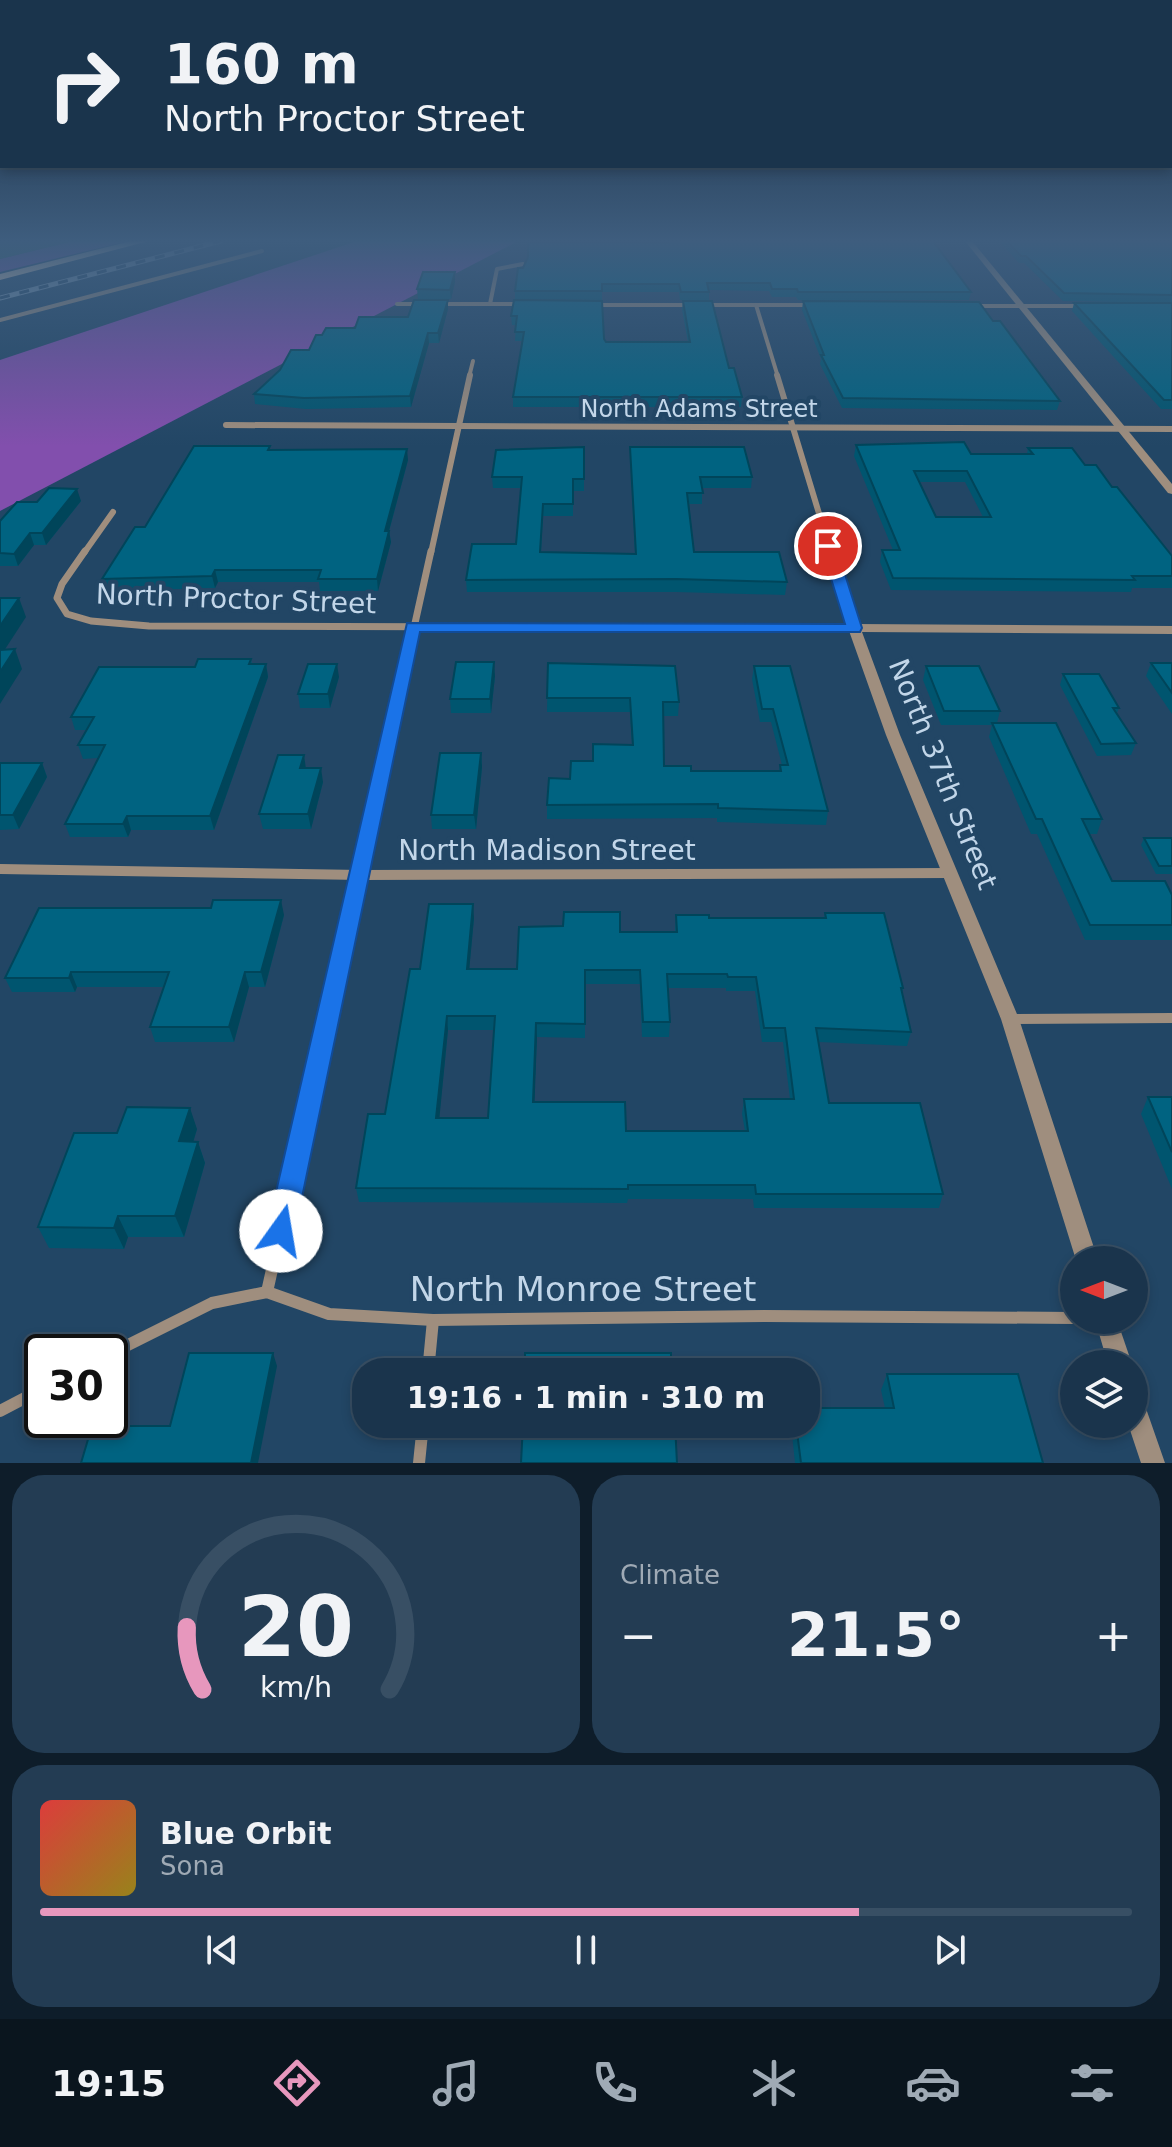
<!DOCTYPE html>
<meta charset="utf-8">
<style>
body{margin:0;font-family:"DejaVu Sans",sans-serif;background:#233c53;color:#f1f3f6;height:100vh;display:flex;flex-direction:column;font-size:30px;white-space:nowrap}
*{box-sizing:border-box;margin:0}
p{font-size:26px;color:#9faab5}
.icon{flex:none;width:44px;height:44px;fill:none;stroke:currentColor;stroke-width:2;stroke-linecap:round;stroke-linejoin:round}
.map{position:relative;height:1463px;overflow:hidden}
.side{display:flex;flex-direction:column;gap:12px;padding:12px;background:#0e1d2a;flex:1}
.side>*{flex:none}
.banner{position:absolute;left:0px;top:0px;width:1172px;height:168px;box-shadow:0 4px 12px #0003,0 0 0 2px #384f64;background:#1a344c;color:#f1f3f6;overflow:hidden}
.needle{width:52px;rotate:270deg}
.controls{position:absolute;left:1060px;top:1246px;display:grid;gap:16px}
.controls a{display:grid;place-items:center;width:88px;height:88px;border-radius:50%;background:#1a344c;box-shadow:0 4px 12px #0003,0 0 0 2px #384f64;font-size:40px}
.speed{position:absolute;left:24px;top:1334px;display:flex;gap:16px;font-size:40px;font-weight:700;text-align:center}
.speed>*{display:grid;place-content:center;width:104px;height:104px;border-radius:50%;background:#1a344c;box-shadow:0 4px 12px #0003,0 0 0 2px #384f64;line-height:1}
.speed .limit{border:4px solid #111;border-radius:12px;background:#fff;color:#111}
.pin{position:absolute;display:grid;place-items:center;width:68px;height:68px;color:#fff;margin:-34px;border:4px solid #fff;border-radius:50%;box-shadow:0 2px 8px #0007}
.me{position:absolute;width:88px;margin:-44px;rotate:13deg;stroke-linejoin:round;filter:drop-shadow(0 0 6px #0008)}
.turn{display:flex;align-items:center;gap:28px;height:168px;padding:0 32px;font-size:36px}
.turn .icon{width:104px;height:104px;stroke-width:2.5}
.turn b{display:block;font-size:56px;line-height:68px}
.big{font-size:60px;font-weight:600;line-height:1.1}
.side .tile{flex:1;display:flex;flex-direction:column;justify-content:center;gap:12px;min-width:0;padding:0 28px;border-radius:32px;background:#233c53}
.side .dial{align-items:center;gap:0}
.dial svg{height:208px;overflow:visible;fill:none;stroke:#384f64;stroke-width:7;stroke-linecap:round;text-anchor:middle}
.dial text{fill:#f1f3f6;stroke:none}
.song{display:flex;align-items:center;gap:24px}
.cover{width:96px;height:96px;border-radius:12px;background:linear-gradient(135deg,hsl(0 70% 55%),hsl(50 70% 35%))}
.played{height:8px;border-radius:4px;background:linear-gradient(90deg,#e797bd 75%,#384f64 75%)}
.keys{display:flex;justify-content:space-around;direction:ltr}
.heat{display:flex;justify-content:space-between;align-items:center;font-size:44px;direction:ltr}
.side .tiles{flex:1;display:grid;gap:12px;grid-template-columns:1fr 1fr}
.tile:last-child{grid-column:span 2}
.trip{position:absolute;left:352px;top:1358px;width:468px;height:80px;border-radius:32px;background:#1a344c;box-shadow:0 4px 12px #0003,0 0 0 2px #384f64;font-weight:600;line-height:80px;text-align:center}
.menu{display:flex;height:128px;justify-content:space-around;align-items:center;background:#0a151e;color:#9faab5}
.menu .icon{width:56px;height:56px}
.menu .on{color:#e797bd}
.menu b{font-size:36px;color:#f1f3f6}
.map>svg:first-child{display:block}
.green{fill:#824fad}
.water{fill:#2d6661}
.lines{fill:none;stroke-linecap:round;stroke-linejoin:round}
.minor-far4{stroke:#9f8e7e;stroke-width:4}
.minor-far3{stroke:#9f8e7e;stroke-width:6}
.minor-far2{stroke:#9f8e7e;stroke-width:7}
.minor-far1{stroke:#9f8e7e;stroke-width:10}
.minor{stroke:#9f8e7e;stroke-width:12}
.tertiary{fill:#9f8e7e;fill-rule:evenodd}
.primary{fill:#fad9b8;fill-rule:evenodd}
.rail-casing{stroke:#829cb4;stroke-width:5}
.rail{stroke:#224665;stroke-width:3;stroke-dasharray:10;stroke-linecap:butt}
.wall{fill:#00556f;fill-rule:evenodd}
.shaded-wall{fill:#00455a}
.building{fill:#006381;stroke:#00455a;stroke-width:2;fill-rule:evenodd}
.route{fill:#1a73e8;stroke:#114b97;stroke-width:2}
.labels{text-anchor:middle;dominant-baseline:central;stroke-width:8;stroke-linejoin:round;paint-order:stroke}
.far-street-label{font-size:24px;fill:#c2d6e9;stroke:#224665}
.street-label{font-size:28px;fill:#c2d6e9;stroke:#224665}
.near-street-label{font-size:34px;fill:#c2d6e9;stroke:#224665}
</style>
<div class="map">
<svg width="1172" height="1463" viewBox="0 0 1172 1463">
<rect width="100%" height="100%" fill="#224665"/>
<g class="green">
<path d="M73,241H128L0,272V259Z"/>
<path d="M357,241H518L0,511V360Z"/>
</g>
<path class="water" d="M0,241H73L0,259Z"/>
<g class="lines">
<g class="minor-far4">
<path d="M397,304H421"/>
<path d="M438,304H521"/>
<path d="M490,304L497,269L523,264"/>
<path d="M594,305H813"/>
<path d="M756,305L778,377"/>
<path d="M974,306H1081"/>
<path d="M0,320L262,251"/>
<path d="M469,377L473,361"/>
</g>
<g class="minor-far3">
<path d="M777,375L831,553"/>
<path d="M226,425L1172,429"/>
<path d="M84,553L113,512"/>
<path d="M431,553L470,375"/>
</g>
<g class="minor-far2">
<path d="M85,551L62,584L57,598L67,614L91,621L149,626L854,628L831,551"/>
<path d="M380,781L431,551"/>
</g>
<g class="minor-far1">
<path d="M0,869L361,875L950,873"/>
<path d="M1010,1019L1172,1018"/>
<path d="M314,1078L380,779"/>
</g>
<g class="minor">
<path d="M267,1292L315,1076"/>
<path d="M110,1354L212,1303L267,1292L329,1314L433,1320L765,1316L1074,1318"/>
<path d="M428,1372L433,1320"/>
<path d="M0,1411L42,1389"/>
<path d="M419,1463L423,1424"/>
</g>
<g class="tertiary">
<path d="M965,241H972L1172,484V494L1168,493Z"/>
<path d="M854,624L1172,626V634L862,632L900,735L1019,1019L1098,1260H1076L1001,1019L886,735L848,628Z"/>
<path d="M1095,1320H1117L1132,1364H1108Z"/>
<path d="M1134,1393L1142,1397L1165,1463H1141L1128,1424H1134Z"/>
</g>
<path class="primary" d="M131,241H149L0,280V274Z"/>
<g class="rail-casing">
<path id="rail" d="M0,298L221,241"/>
</g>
<use href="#rail" class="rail"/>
</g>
<g class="wall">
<path d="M659,241H933L971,292L969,300H798L796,297H772L769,291L709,290V300H680L679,292H602V300L515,299V291L523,268L661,243Z"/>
<path d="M999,241H1172V303L1063,301L1024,263H1019Z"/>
<path d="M455,272V282L451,299H418L417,289Z"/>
<path d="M514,300L604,339L606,342H688L682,310L683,301L729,368L742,397L741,407H513V397L522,341H515L516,325H512L511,316Z"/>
<path d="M803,301L993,321L1060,401L1057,410L842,408L820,364L821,359L802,310Z"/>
<path d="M1074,303H1172V409H1161L1072,311Z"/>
<path d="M448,309L439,343H429L411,407L306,409L255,404L254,394L309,350L322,335Z"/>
<path d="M856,445L971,454H1027L1028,448L1085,465L1112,487L1172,556V588H1132L1131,592L891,590L880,562L882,550H893L854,456ZM919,482H965L983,517H936Z"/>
<path d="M584,447V491H573V516H543L541,552L635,554L630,447L752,477L751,488H702V504H689L694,552L787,582L785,595L676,592H467L466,580L516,544L521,488H493L492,477Z"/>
<path d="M271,450L408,460L389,531L391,542L378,591H320L319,582H218L215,588L106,591L102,579L145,527Z"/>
<path d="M81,501L46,545H34L18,566H0V521L37,502Z"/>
<path d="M251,659L252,664H266L268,677L214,830H131L128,837H70L65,824L98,758L83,759L78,745L87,730H75L71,717L195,667Z"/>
<path d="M548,663L679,702L678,716H664V766L691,771H779L780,765H782L771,722H760L752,679L754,666L828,811L826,825L717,822V818L547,819V805L570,779L593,761L632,745L630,712H547Z"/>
<path d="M1151,663H1172V714L1146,676Z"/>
<path d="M926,666L1000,711L997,723L1102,819L1097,834H1089L1112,881L1172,895V940H1085L1037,834H1031L989,737L992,725H941L923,680Z"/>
<path d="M1063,674L1119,708L1117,713L1136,743L1131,755L1097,756L1060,685Z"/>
<path d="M495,676L491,713H451L450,699Z"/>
<path d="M339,677L330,708H300L298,694Z"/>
<path d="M481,753L482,767L476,829H432L431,815Z"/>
<path d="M0,763H42L47,777L19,829L0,830Z"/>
<path d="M306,768L323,782L311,829H263L259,814Z"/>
<path d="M1144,838H1172V874H1156L1141,845Z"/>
<path d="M825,913L903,988L902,993L911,1032L907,1046L819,1042L829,1103L943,1194L939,1208H754L753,1199H628L627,1203L359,1202L356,1188L385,1114L420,969L474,918L469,969H517L620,932H675L676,915L709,918H824ZM585,984H640L642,1037H669L670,1022L668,988H726V991H755L762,1042H783L790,1099H744L742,1114L745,1131H626L534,1102L537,1037L585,1038ZM448,1030H494L488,1118H439Z"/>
<path d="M284,915L265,987H249L234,1042H155L150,1027L164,987H77L75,992H12L5,978Z"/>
<path d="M1148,1097H1172V1189L1141,1114Z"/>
<path d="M197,1129L193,1142H198L205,1163L184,1237H128L124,1249L49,1248L38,1227L117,1133Z"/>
<path d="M887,1374L1042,1463H795L791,1424H806L885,1408L881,1390Z"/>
<path d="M523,1424H744L742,1435H675Z"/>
</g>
<g class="shaded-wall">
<path d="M455,272V282L451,299L450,290Z"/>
<path d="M448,300V309L439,343L438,333Z"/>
<path d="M428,333L429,343L411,407L410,396Z"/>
<path d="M407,449L408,460L386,542L385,531Z"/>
<path d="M77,489L81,501L46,545L42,533Z"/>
<path d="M389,531L391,542L378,591L377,579Z"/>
<path d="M30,533L34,545L18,566L14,554Z"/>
<path d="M215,570L218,582L215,588L212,576Z"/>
<path d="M19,598L26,617L0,657V626Z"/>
<path d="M15,649L22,669L0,704V672Z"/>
<path d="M494,662L495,676L491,713L490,699Z"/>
<path d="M266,664L268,677L214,830L210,816Z"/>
<path d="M337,664L339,677L330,708L328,694Z"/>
<path d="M481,753L482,767L476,829L474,815Z"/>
<path d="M304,755L306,769L300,768Z"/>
<path d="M42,763L47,777L19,829L13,815Z"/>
<path d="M321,768L323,782L311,829L308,814Z"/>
<path d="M127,816L131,830L128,837L123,824Z"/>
<path d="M281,900L284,915L265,987L261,972Z"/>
<path d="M473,904L474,918L468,983L467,969Z"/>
<path d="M71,972L77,987L75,992L69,978Z"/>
<path d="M245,972L249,987L234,1042L229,1027Z"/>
<path d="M447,1016L448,1030L438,1132L436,1118Z"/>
<path d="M536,1023L537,1037L534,1116L533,1102Z"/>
<path d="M190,1108L197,1129L187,1163L179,1141Z"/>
<path d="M198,1142L205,1163L184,1237L175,1216Z"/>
<path d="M118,1216L128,1237L124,1249L114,1228Z"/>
<path d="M273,1353L277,1366L258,1463H251Z"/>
</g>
<g class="building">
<path d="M667,241H933L971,292H798L797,289H772L770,283H707L709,292H681L679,284H602V291H515L518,268H523L528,257V242L669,243Z"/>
<path d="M1007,241H1172V295L1064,293L1026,256H1021Z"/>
<path d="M423,272H455L450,290L417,289Z"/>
<path d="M414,300H448L438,333H428L410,396L304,398L254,394L280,370L291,350H309L316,335H322L326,328H355L359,317H408Z"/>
<path d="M514,300L602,301L604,339L606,342H690L683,301H712L729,368H734L742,397H513L524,332H515L517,316H511Z"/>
<path d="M803,301L979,302L993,321H1000L1060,401L843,398L821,355H824Z"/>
<path d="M1074,303H1172V400H1164Z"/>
<path d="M964,442L971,454H1033L1028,448H1072L1085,465H1096L1112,487H1117L1172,556V576H1132L1135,580L893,578L882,550H900L856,445ZM914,471H967L991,517H936Z"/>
<path d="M194,446H270L268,450L407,449L385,531H389L377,579H318L321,570H215L212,576L102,579L135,527H145Z"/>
<path d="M584,447V479H573V504H543L540,552L636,554L630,447H744L752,477H700L703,493H687L694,552H779L787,582L676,579L466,580L472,544H516L522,477H492L496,450Z"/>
<path d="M49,488L77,489L42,533H30L14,554L0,553V521L17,502H37Z"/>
<path d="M0,598H19L0,626Z"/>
<path d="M15,649L0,672V650Z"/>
<path d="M198,659H251L249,664H266L210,816H127L123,824H65L105,745H78L94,717H71L99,667H195Z"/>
<path d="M456,662H494L490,699H450Z"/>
<path d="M548,663L675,666L679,702H663L664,766H691V771H781L780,765H788L773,709H762L754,666H790L828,811L718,808V804L547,805L549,778L570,779L571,761H593V744L633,745L630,698H547Z"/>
<path d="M1151,663H1172V693Z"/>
<path d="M308,664H337L328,694H298Z"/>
<path d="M926,666H979L1000,711H944Z"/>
<path d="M1063,674H1099L1119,708H1113L1136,743L1101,744Z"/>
<path d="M992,723H1056L1102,819H1082L1112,881H1165L1172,895V925H1090L1042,819H1036Z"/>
<path d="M440,753H481L474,815H431Z"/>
<path d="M278,755H304L300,768H321L308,814H259Z"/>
<path d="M0,763H42L13,815H0Z"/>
<path d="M1144,838H1172V866H1159Z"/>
<path d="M213,900H281L261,972H245L229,1027H150L169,972H71L69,978H5L39,908H211Z"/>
<path d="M429,904H473L467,969H517L519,927L563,926L564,912H620V932H677L676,915H709V918H826L825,913H884L903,988H901L911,1032L816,1028L829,1103H920L943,1194H756L755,1185H628V1189L356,1188L368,1114H385L410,969H420ZM585,970H640L643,1022H670L667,974H727L728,977H756L764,1028H785L794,1099H744L748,1131H626L625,1102H533L536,1023L585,1024ZM447,1016H495L488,1118H436Z"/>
<path d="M1148,1097H1172V1152Z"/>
<path d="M127,1107L190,1108L179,1141L198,1142L175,1216H118L114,1228L38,1227L74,1133H117Z"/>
<path d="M189,1353H273L251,1463H81L92,1426H170Z"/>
<path d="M525,1353H671V1358H739L741,1372H525Z"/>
<path d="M887,1374H1018L1043,1463H801L796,1424H806V1408H894Z"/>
<path d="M523,1424H675L677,1463H521Z"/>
</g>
<linearGradient id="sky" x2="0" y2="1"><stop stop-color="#132638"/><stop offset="0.54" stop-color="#3e5d7e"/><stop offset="1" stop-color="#3e5d7e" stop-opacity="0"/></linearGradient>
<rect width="1172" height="446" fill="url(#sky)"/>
<path class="route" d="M828,542L836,546L862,628L860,632H420L295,1231L291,1240L281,1244L271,1240L267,1231L407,623L845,624L821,546Z"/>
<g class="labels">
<g class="far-street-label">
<text x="699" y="409">North Adams Street</text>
</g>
<g class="street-label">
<text transform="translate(236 599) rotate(2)">North Proctor Street</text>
<text transform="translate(943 774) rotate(68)">North 37th Street</text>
<text x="547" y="850">North Madison Street</text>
</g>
<g class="near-street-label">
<text x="583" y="1289">North Monroe Street</text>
</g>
</g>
</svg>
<div class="controls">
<a><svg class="needle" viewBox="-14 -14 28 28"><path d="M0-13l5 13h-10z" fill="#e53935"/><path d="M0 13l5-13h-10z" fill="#9faab5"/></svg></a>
<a><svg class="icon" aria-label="layers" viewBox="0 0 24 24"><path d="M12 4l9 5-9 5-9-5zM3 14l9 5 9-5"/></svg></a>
</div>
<div class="speed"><div class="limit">30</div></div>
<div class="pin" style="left:828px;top:546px;background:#d93025"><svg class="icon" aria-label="arrive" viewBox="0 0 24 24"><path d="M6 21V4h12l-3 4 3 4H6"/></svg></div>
<svg class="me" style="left:281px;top:1231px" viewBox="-20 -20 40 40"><circle r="19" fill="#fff"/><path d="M0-13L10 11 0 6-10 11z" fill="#1a73e8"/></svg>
<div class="trip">19:16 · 1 min · 310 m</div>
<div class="banner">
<div class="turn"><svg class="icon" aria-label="right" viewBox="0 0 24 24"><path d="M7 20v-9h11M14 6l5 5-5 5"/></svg><div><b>160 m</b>North Proctor Street</div></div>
</div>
</div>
<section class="side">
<div class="tiles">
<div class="tile dial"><svg viewBox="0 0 100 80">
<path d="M14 69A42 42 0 1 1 86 69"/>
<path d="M14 69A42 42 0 0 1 8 45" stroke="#e797bd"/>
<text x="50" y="56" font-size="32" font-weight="700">20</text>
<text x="50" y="72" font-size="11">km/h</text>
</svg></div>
<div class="tile"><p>Climate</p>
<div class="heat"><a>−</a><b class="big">21.5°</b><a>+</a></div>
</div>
<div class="tile">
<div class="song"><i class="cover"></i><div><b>Blue Orbit</b><p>Sona</p></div></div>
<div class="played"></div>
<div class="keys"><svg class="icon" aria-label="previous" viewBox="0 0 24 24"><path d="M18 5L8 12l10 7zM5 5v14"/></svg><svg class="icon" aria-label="pause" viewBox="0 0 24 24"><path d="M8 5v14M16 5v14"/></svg><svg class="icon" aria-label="next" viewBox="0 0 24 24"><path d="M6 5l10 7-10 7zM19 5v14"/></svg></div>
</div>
</div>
</section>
<nav class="menu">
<b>19:15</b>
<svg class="icon on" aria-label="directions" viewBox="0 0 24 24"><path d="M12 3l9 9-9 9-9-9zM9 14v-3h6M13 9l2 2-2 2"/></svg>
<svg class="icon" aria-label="music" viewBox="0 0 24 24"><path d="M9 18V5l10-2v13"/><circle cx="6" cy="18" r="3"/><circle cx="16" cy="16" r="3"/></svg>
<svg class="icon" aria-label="phone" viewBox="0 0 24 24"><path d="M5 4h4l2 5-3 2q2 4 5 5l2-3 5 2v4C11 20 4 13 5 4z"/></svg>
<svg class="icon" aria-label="climate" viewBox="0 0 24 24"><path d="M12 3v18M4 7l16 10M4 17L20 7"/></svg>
<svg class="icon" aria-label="car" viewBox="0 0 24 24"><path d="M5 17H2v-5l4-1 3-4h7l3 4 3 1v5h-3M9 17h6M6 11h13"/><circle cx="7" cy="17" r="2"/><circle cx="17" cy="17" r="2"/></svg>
<svg class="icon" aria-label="filters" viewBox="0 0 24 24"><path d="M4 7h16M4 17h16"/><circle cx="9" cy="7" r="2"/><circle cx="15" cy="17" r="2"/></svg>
</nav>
